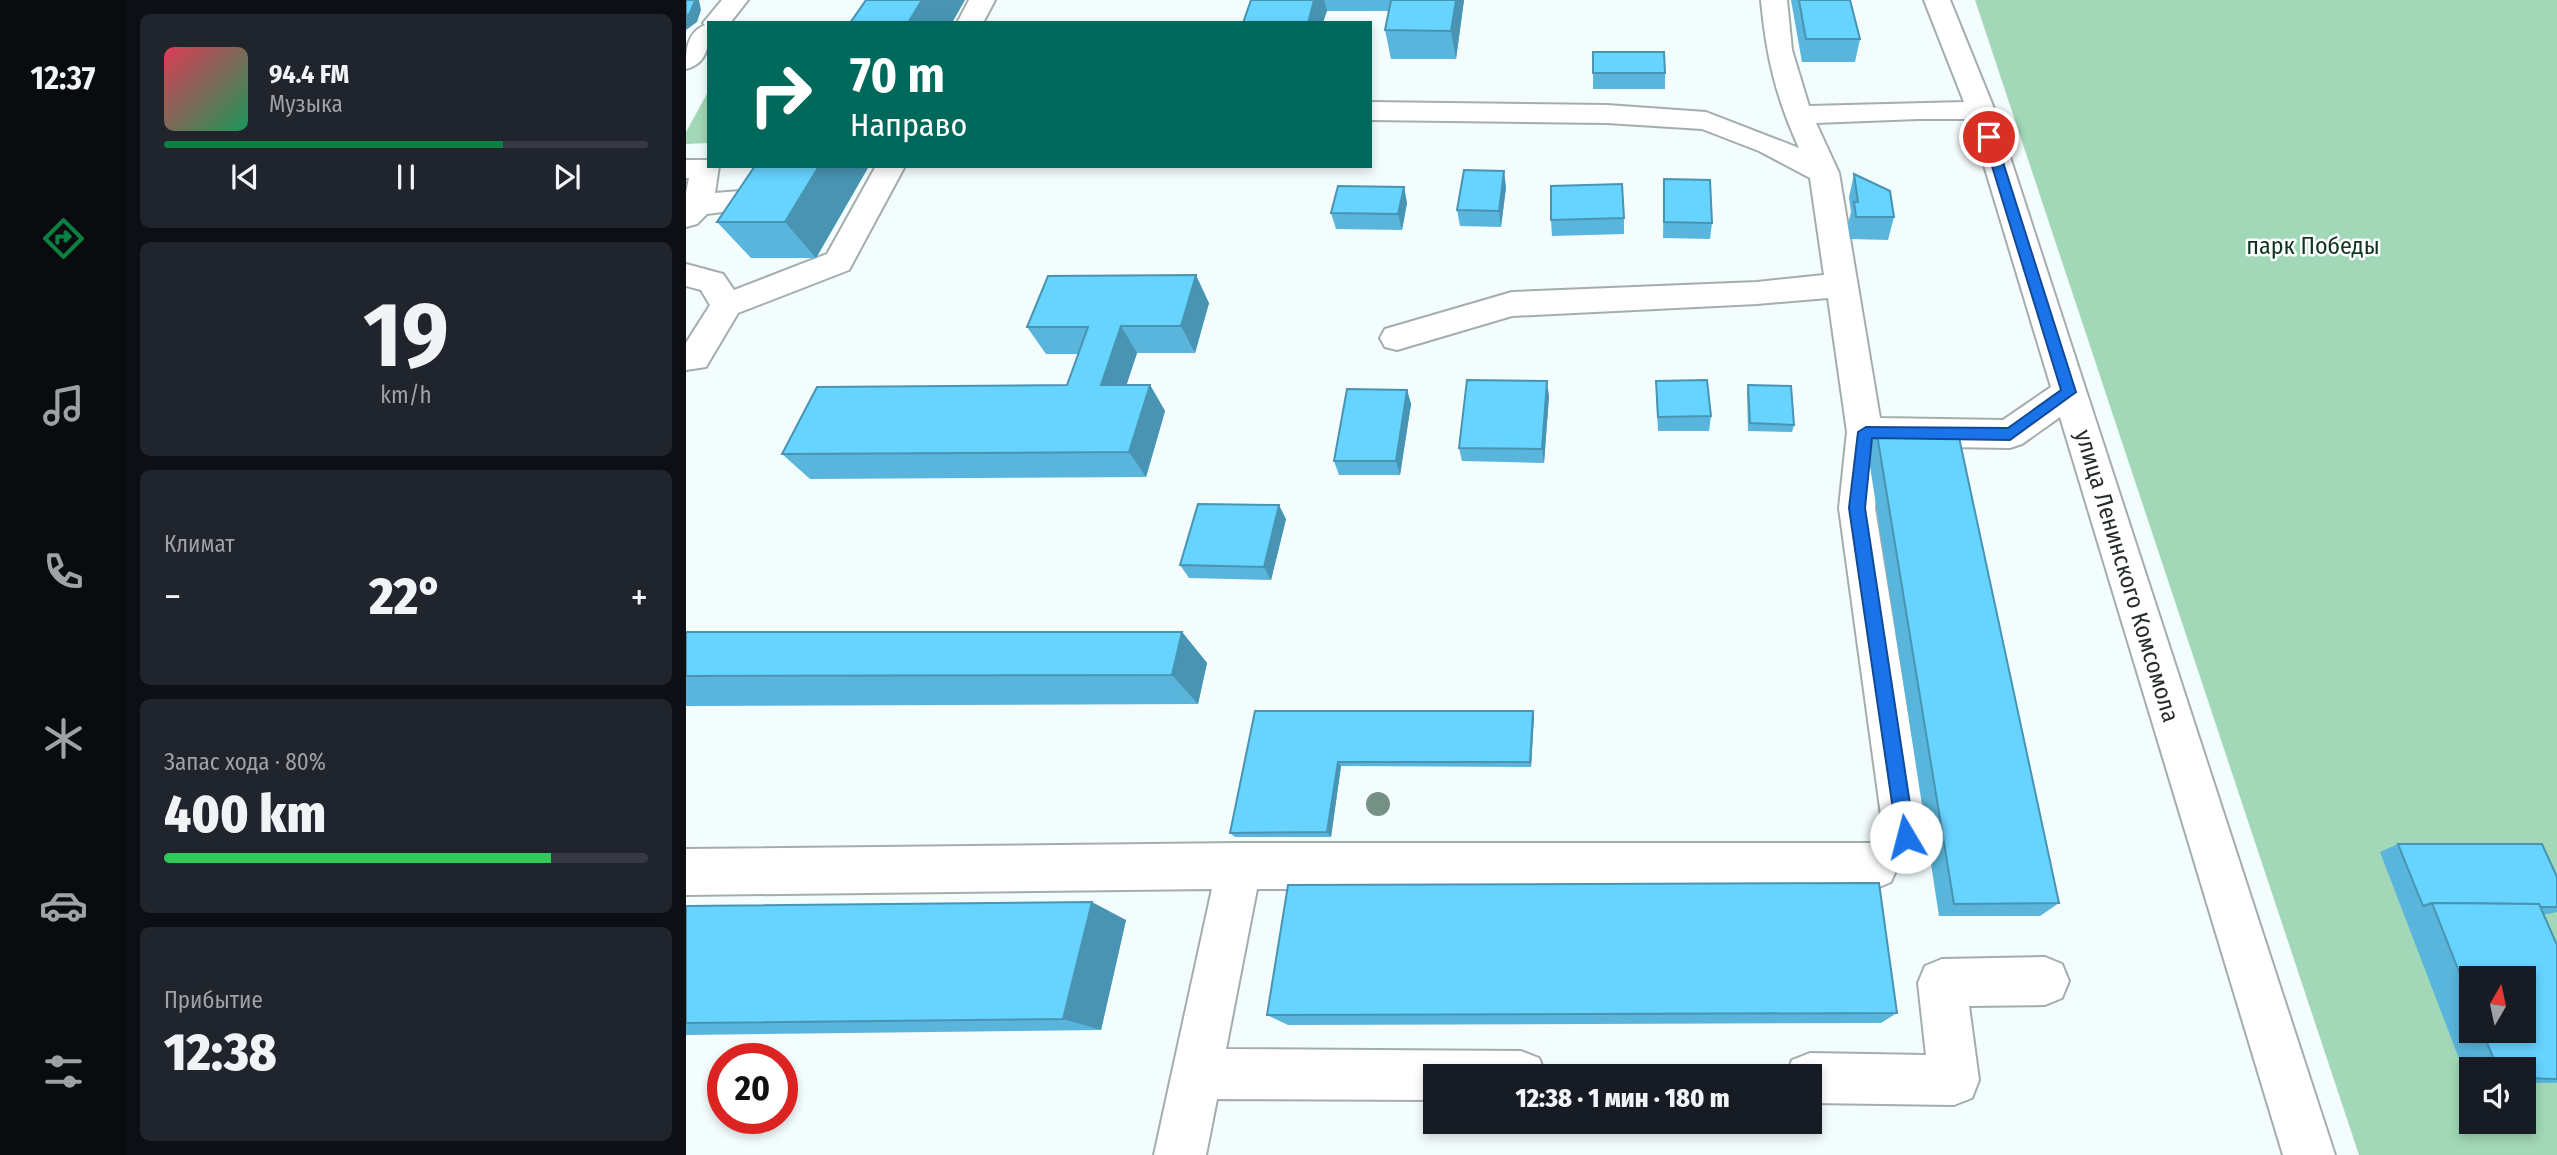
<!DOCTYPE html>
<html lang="ru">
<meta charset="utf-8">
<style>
body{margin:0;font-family:"Fira Sans Condensed",sans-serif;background:#20242c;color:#f1f3f6;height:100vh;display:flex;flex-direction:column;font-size:26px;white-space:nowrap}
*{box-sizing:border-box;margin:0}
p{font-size:23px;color:#9ea1a6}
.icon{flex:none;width:38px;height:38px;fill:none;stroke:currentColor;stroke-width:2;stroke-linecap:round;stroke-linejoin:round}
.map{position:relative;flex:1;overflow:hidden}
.details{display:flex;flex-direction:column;gap:14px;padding:14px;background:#0d0f14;width:560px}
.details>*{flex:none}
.banner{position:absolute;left:21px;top:21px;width:665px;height:147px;border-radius:0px;box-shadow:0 4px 10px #0003;background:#00695c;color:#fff;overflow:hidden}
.needle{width:46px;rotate:9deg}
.fabs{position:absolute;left:1773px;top:966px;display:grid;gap:14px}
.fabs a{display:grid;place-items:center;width:77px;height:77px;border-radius:0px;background:#171b24;box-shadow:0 4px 10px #0003;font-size:35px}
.speed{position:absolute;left:21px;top:1043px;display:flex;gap:14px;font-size:35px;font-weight:700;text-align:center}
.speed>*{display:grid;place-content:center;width:91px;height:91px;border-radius:50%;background:#171b24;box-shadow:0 4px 10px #0003;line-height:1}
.speed .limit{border:10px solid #d22;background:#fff;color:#111}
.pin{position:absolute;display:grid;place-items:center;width:60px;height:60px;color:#fff;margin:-30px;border:4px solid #fff;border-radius:50%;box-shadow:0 2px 7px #0007}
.me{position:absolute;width:77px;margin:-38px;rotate:352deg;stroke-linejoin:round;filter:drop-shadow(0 0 5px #0008)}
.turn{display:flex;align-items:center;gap:24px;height:147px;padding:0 28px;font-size:32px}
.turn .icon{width:91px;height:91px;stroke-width:2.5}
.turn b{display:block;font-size:49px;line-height:60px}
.big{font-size:52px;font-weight:800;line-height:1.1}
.details .widget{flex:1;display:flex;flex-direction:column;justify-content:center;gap:10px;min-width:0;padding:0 24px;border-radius:10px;background:#20242c}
.details .dial{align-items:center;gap:0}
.dial b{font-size:91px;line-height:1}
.song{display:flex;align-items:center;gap:21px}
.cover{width:84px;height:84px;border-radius:10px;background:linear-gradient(135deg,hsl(350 70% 55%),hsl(150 70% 35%))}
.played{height:7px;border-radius:4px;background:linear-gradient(90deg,#0b8043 70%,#363941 70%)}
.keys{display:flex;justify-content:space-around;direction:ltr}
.heat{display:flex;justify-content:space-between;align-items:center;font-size:38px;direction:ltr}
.charge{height:10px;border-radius:5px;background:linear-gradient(90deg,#34c759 80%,#363941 0)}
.trip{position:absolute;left:737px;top:1064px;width:399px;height:70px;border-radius:0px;background:#171b24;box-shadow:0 4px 10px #0003;font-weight:800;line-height:70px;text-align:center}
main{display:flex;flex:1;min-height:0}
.menu{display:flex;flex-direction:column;width:126px;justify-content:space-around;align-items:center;background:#090b0e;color:#9ea1a6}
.menu .icon{width:49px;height:49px}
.menu .active{color:#0b8043}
.menu b{font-size:32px;color:#f1f3f6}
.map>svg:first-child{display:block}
.green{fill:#a2d8b7;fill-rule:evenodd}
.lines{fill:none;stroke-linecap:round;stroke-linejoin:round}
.minor-casing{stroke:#a4adae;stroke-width:4}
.minor{fill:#fff;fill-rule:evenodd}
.tree{fill:#759084}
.wall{fill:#59b5db;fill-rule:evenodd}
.shaded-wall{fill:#4894b2}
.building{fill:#67d3ff;stroke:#4894b2;stroke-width:2}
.route{fill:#1a73e8;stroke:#114b97;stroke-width:2}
.labels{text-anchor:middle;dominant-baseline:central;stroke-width:5;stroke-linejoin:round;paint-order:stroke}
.park-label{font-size:24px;fill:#0d3621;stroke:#fff}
.street-label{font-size:24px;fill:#282c2c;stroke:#fff}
</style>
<main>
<nav class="menu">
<b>12:37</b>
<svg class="icon active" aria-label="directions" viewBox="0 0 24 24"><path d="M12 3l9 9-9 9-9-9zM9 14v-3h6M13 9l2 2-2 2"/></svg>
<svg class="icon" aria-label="music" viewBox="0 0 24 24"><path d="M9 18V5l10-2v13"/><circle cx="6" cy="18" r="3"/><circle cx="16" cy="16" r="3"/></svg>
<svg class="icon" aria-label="phone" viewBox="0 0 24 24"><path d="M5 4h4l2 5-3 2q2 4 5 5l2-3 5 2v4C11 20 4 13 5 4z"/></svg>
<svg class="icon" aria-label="climate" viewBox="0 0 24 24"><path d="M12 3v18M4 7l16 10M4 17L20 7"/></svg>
<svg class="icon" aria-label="car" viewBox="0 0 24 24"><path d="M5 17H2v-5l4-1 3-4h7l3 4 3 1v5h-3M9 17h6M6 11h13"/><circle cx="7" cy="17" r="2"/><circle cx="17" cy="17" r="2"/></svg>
<svg class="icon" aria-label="filters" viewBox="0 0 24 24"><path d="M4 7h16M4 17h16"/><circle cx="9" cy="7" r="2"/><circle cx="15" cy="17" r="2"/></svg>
</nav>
<section class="details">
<div class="widget">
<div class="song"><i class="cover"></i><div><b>94.4 FM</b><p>Музыка</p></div></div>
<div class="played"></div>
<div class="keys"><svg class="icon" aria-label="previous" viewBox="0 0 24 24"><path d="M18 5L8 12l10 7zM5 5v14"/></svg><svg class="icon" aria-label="pause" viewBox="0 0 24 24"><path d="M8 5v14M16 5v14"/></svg><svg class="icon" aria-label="next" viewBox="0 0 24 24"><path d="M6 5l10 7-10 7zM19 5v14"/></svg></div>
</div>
<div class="widget dial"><b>19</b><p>km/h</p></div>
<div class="widget"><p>Климат</p>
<div class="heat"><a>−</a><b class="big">22°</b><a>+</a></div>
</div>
<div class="widget"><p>Запас хода · 80%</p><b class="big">400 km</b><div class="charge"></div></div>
<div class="widget"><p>Прибытие</p><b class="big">12:38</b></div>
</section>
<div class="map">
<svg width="1871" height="1155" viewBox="0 0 1871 1155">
<rect width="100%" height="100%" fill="#f4fdfe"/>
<g class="green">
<path d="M1289,0H1871V1155H1673ZM1785,978H1838V1031H1785ZM1785,1069H1838V1122H1785Z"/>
<path d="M23,90V143L0,144V132Z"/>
</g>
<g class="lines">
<g class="minor-casing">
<g id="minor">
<path d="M36,0H62L44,23H23C23,43 23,63 0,69C0,51 0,33 19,25L17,23Z"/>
<path d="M283,0H309L297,23H271Z"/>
<path d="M1075,0H1101L1106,50L1123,106L1278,102L1238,0H1264L1309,111L1649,1155H1597L1374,417L1336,444L1324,448L1195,446L1189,508L1242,837L1236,853L1220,859L1206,853L1212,866L1205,882L1189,889H571L540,1049L835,1051L853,1058L860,1076H749V1100L531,1099L520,1155H468L526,889L0,895V849L553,843H1189L1203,849L1198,837L1153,508L1161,432L1142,298L1071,304L826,316L711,350L699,347L694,338L699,329L826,292L1071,282L1138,275L1124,178L1073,151L1016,129L921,123L684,120V102L921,105L1020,112L1113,148C1090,98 1080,55 1075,0ZM1232,119H1284L1365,387L1317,420L1194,418L1153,173L1130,123Z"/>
<path d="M0,160H23V166H33L29,193L54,191L70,166H99L74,207L21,214L11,224L0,227V192L3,178H0Z"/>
<path d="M190,166H219L163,270L52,313L20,367L0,370V343L24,305L15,290L0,286V264L37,274L48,290L141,254Z"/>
<path d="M1359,957L1376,964L1383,981L1376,998L1359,1005L1283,1006L1293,1080L1286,1098L1268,1105L1124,1103V1076H1100L1106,1060L1124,1053L1240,1055L1232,983L1239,966L1256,959Z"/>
</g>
</g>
<use href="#minor" class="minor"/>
</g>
<circle class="tree" cx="692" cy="804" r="12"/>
<g class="wall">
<path d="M565,0H778L770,59H705L699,30L703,11H641Z"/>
<path d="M1105,0H1164L1174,39L1169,62H1116Z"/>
<path d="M907,52L979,73V89H907Z"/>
<path d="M69,166H183L130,258H65L31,222Z"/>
<path d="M1168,174L1208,217L1202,240L1164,239L1162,224L1165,212L1163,197Z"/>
<path d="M978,179L1026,223L1024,239L977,238Z"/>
<path d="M718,187L721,203L716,230L650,229L645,213Z"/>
<path d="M820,187L815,227L774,226L771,210Z"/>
<path d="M938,218V234L866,236L865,220Z"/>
<path d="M523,303L509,353H451L440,385H464L479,411L460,477L124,479L96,454L381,385L393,354H360L341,327Z"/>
<path d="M970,381L1025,416L1023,431H972L970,395Z"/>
<path d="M1062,385L1108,425L1106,432L1062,431L1061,392Z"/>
<path d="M721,390L725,404L714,475H653L648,461Z"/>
<path d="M863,396L858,463L776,461L773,448Z"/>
<path d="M1190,428L1373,903L1354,916H1253L1182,453Z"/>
<path d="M600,519L585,580L503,578L494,565Z"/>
<path d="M0,632H496L521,663L512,704L0,706Z"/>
<path d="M569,711H847L848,716L845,767L655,766L645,837H549L544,833Z"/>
<path d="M1712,844L1871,877V912L1862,914H1857L1871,945V1083H1838V1069H1785V1082H1782L1694,852ZM1785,978L1838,1031H1785Z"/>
<path d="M0,906L440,920L415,1030L0,1035Z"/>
<path d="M1211,1013L1195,1023L602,1025L581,1015Z"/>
</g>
<g class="shaded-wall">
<path d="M9,0H13L15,10L11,22L0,30V17Z"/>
<path d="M236,0H279L266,23H222Z"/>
<path d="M628,0H638L641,11L637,23H622Z"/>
<path d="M770,0H778L770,59L765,31Z"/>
<path d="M133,166H183L130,258L99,222Z"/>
<path d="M818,171L820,187L815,227L813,211Z"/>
<path d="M718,187L721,203L716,230L712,214Z"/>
<path d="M510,275L523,303L509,353L495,326Z"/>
<path d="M435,326L451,353L432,411L415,385Z"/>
<path d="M861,381L863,396L858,463L856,449Z"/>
<path d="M464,385L479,411L460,477L443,452Z"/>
<path d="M721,390L725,404L714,475L710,461Z"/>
<path d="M593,505L600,519L585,580L578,567Z"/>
<path d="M496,632L521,663L512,704L486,675Z"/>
<path d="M847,711L848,716L845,767L844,762Z"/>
<path d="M652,762L655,766L645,837L641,832Z"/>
<path d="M406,902L440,920L415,1030L377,1019Z"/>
</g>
<g class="building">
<path d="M0,0H9V1L4,13L0,17Z"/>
<path d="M180,0H236L222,23H164Z"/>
<path d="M565,0H628L622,23H557Z"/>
<path d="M705,0H770L765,31L699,30Z"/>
<path d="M1113,0H1164L1174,39H1120Z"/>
<path d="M907,52H978L979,73H907Z"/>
<path d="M69,166H133L99,222H31Z"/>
<path d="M778,170L818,171L813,211L771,210Z"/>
<path d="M1168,174L1204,191L1208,217H1170L1168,202H1172Z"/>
<path d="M978,179L1024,180L1026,223L978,222Z"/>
<path d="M936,184L938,218L865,220V186Z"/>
<path d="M652,186L718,187L712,214L645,213Z"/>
<path d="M510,275L495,326H435L415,385H464L443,452L96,454L131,387L381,385L402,327H341L362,276Z"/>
<path d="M781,380L861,381L856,449L773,448Z"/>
<path d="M1021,380L1025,416L972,417L970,381Z"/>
<path d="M1062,385L1105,386L1108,425L1064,423Z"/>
<path d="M661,389L721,390L710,461H648Z"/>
<path d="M1190,428H1271L1373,903L1268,904Z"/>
<path d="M512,504L593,505L578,567L494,565Z"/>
<path d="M0,632H496L486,675L0,676Z"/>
<path d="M569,711H847L844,762H652L641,832L544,833Z"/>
<path d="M1712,844H1856L1871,877V907H1854L1853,904L1746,903L1737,906Z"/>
<path d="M1193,883L1211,1013L581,1015L602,885Z"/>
<path d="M406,902L377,1019L0,1023V906Z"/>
<path d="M1746,903L1853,904L1871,945V1079L1838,1078V1069H1812L1796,1031H1838V978H1785V1002Z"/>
</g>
<path class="route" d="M1303,133L1309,137L1390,392L1324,440L1186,438L1179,508L1229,837L1227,843L1220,846L1214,843L1211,837L1163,508L1172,432L1180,427L1322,428L1375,390L1297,137Z"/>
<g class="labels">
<g class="park-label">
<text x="1627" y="246">парк Победы</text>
</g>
<g class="street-label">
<text transform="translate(1441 576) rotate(73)">улица Ленинского Комсомола</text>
</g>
</g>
</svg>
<div class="fabs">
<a><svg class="needle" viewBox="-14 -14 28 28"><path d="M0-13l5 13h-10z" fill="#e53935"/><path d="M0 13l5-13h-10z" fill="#9ea1a6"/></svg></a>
<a><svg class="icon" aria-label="sound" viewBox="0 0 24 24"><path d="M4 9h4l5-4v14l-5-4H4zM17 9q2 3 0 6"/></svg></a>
</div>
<div class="speed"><div class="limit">20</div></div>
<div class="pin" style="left:1303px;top:137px;background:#d93025"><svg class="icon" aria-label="arrive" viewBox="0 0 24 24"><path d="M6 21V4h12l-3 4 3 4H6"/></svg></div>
<svg class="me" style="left:1220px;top:837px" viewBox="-20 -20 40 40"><circle r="19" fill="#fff"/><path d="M0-13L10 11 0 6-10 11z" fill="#1a73e8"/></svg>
<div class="trip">12:38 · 1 мин · 180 m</div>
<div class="banner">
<div class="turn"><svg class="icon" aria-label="right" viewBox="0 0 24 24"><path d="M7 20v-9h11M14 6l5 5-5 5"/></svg><div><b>70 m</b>Направо</div></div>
</div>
</div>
</main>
